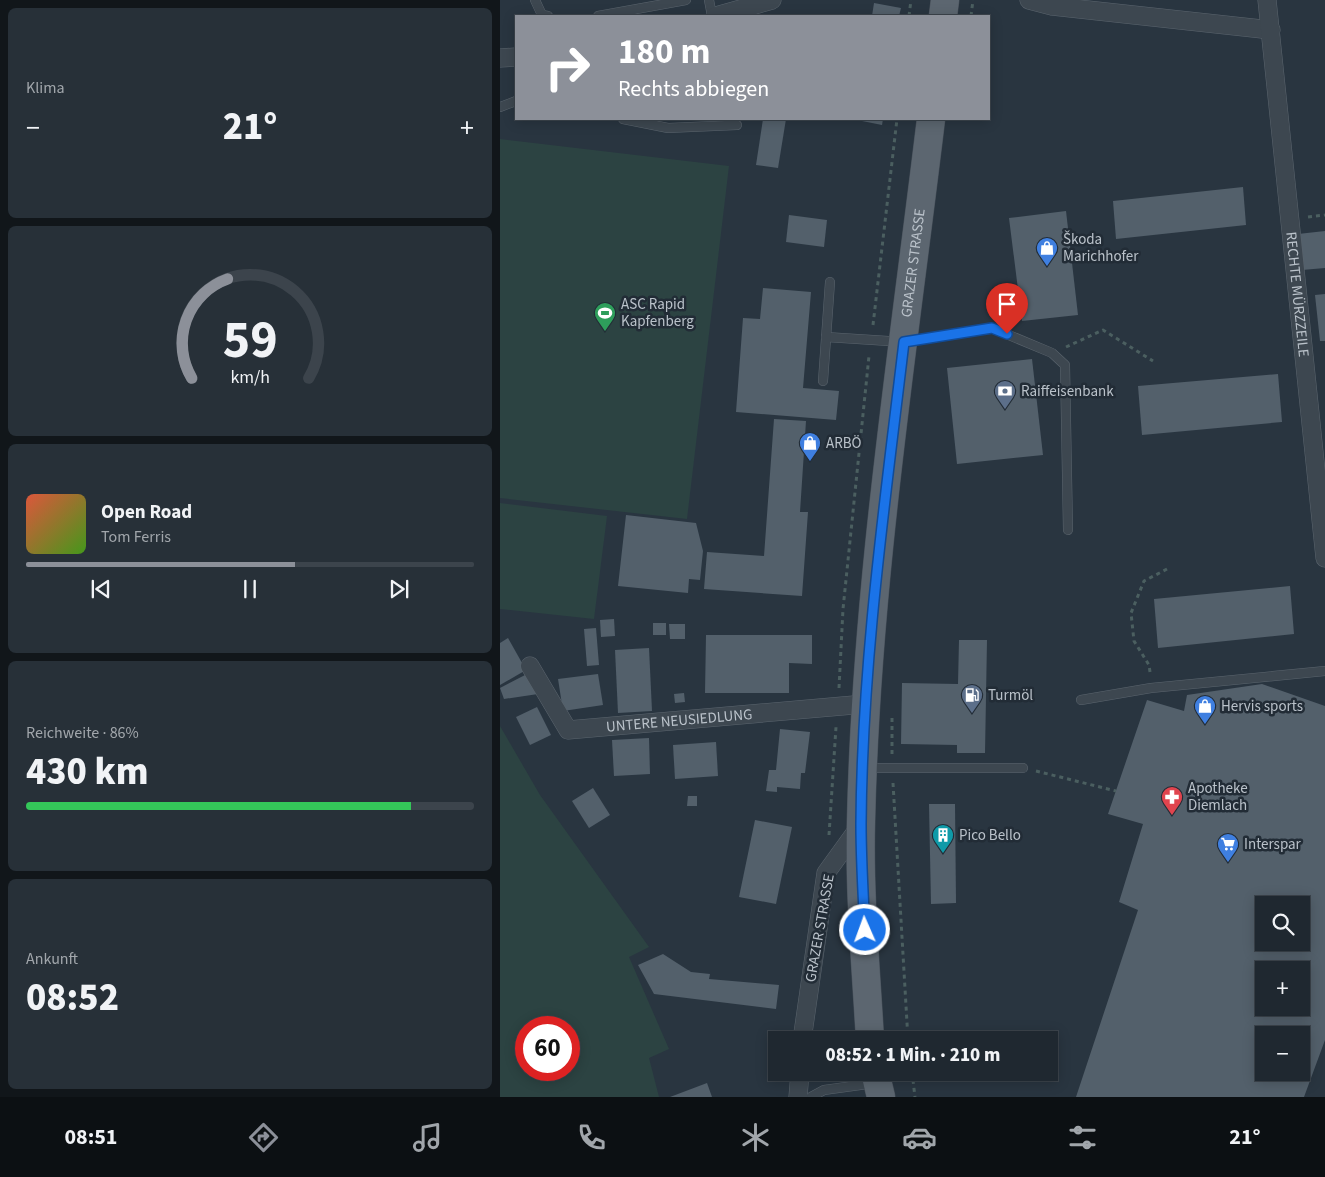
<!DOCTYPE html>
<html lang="de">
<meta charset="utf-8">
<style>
body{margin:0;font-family:"Source Sans 3",sans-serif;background:#273038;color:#f1f3f6;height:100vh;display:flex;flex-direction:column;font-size:19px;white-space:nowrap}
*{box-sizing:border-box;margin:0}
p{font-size:16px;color:#a1a6ab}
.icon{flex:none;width:28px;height:28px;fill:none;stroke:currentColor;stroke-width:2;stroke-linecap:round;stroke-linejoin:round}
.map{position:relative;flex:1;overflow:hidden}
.sheet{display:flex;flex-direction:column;gap:8px;padding:8px;background:#11161a;width:500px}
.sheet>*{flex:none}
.top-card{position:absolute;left:15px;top:15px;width:475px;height:105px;border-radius:0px;box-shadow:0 2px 12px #0003,0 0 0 1px #3c444c;background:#8c9099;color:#fff;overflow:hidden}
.tools{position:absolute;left:755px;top:896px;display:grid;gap:10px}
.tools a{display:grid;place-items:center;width:55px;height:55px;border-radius:0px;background:#1f2830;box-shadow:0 2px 12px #0003,0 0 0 1px #3c444c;font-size:25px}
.speed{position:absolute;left:15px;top:1016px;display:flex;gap:10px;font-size:25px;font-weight:700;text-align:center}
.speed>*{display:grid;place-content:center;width:65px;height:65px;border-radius:50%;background:#1f2830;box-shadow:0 2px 12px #0003,0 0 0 1px #3c444c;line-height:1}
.speed .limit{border:8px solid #d22;background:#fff;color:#111}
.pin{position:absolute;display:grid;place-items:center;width:42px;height:42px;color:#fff;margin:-51px -21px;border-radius:50% 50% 50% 0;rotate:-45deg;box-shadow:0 0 5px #0007}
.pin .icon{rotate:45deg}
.me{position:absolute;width:55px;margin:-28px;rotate:358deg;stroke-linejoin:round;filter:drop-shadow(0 0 4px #0008)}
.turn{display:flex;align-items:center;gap:18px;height:105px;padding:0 20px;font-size:22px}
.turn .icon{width:65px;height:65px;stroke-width:2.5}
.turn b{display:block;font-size:35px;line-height:42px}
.big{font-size:38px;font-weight:800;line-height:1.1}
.sheet .widget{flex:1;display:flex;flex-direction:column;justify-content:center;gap:8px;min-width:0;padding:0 18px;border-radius:8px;background:#273038}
.sheet .dial{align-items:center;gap:0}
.dial svg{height:130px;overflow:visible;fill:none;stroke:#3c444c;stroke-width:7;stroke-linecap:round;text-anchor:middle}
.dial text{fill:#f1f3f6;stroke:none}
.song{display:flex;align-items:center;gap:15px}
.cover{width:60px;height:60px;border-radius:8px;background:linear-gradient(135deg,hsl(10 70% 55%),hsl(100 70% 35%))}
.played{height:5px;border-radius:2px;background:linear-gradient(90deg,#8c9099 60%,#3c444c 60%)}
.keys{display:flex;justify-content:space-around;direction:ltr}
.heat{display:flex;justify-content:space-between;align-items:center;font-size:28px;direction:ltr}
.charge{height:8px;border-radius:4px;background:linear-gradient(90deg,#34c759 86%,#3c444c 0)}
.trip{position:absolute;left:268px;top:1031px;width:290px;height:50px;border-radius:0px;background:#1f2830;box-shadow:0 2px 12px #0003,0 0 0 1px #3c444c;font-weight:800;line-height:50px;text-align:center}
.tab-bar{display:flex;height:80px;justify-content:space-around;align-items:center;background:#0c1013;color:#a1a6ab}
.tab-bar .icon{width:35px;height:35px}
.tab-bar .active{color:#8c9099}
.tab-bar b{font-size:22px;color:#f1f3f6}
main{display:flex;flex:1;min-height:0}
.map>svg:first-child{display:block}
.green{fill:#2c4342;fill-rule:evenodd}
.building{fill:#53606b;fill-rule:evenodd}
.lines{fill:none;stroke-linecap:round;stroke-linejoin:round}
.service-casing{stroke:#5b656e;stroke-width:10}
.minor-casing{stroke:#5b656e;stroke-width:19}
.primary-casing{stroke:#47505a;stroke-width:29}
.path{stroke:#4b5f60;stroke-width:3;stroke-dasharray:4 4;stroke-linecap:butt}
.service{stroke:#3d4750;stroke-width:9}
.minor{stroke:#3d4750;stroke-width:18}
.primary{stroke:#5c6670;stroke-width:28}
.route-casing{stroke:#114b97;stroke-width:12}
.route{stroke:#1a73e8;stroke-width:9}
.labels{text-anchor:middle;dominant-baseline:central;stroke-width:5;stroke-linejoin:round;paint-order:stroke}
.poi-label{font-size:15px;fill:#bac2ca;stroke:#222c36;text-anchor:start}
.street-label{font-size:15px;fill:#bac2ca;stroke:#222c36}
</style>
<main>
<section class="sheet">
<div class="widget"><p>Klima</p>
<div class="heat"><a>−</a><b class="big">21°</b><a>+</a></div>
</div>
<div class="widget dial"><svg viewBox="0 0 100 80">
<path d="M14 69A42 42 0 1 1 86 69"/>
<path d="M14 69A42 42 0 0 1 36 8" stroke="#8c9099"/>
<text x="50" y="56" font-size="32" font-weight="700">59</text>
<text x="50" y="72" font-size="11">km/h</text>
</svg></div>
<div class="widget">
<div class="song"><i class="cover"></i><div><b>Open Road</b><p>Tom Ferris</p></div></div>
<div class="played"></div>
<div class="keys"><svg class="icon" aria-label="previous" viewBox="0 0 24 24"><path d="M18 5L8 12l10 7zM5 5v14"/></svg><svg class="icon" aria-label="pause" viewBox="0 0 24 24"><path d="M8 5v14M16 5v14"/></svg><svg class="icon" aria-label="next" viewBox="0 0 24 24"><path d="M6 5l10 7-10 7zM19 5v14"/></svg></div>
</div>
<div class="widget"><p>Reichweite · 86%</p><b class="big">430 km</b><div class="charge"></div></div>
<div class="widget"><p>Ankunft</p><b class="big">08:52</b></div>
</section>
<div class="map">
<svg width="825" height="1097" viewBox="0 0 825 1097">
<rect width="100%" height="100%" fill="#293540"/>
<g class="green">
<path d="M0,139L229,166L187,519L0,498Z"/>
<path d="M0,503L107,516L94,619L0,609Z"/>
<path d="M0,726L40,795L149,947L129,957L169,1049L149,1058L159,1097H0ZM26,1028H69V1070H26Z"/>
</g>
<g class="building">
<path d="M374,3L401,8L399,16H372Z"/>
<path d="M263,119H286L278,168L256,165Z"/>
<path d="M352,119H383L382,125Z"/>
<path d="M743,187L746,225L616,239L613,201Z"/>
<path d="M566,211L578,315L522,321L509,218Z"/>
<path d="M289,215L327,220L324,247L286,242Z"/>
<path d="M825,231V268L802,270L798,234Z"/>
<path d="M263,288L311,292L303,388L339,391L336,420L236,412L243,318L260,319Z"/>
<path d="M825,294V341H820L815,295Z"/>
<path d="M532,359L543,455L457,464L447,368Z"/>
<path d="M778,374L782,422L642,435L638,386Z"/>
<path d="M274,419L306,421L300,512H308L302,596L204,589L207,552L264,556Z"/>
<path d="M126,515L196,523L203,551L200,580L189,579L188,593L118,586Z"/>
<path d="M790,586L794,634L658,648L654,599Z"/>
<path d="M114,619L115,636L101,637L100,620Z"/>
<rect x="153" y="623" width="13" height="12"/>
<path d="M169,624H185V639H170Z"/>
<path d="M96,628L99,665L87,666L84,629Z"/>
<path d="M206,635H312V664L289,663V693H205Z"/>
<path d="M8,638L26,670L0,685V643Z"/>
<path d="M459,640H487L485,753H457V745L401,744L402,683L458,684Z"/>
<path d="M149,648L152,711L118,713L115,650Z"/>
<path d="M27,674L38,694L4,699L0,688Z"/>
<path d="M98,674L103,705L63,711L58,679Z"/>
<path d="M762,684L825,706V1040L804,1097H576L638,910L619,902L643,824L608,814L647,700L684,711L687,695ZM764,905H801V942H764ZM764,970H801V1008H764ZM764,1035H801V1072H764Z"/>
<path d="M184,693L185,702L175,703L174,694Z"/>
<path d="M37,707L51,735L30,745L16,717Z"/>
<path d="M280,729L310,732L305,773H301L300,789L277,787V792L266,791L269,770H276Z"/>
<path d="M149,738L150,774L114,776L112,740Z"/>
<path d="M216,742L218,776L175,779L173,745Z"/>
<path d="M93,788L110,815L89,828L72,801Z"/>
<path d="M188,796H197V806H187Z"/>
<path d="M429,804H455L456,903L431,904Z"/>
<path d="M255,820L292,827L276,904L239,897Z"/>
<path d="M163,954L191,972L210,974L209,979L279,985L276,1009L154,994L138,965Z"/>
<path d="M207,1083L212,1097H170Z"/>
</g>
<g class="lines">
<g class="service-casing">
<g id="service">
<path d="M35,0L42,15L48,16"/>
<path d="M209,0L212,16"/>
<path d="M98,16L186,0"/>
<path d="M0,107L16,101"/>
<path d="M123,119L168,128L237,125"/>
<path d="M326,337L404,342L492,328L552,353L565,365L568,530"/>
<path d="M323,381L330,282"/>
<path d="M581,700L651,688L825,671"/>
<path d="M366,768H523"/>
<path d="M311,1097L324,1090L375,1083"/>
</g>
</g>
<g class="minor-casing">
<g id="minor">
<path d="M529,0L552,6L771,30"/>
<path id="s1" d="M767,0L825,558"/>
<path d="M216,16L272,0"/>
<path d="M0,58L16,57"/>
<path id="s2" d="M30,666L68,730L365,704"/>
<path d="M302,1040L326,873L360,826"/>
<path d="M298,1097L300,1072"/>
</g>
</g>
<g class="primary-casing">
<g id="primary">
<path d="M443,16L445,0"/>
<path id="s3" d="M370,1040C366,968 359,894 361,822C366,587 403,352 431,119"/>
<path d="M375,1072L381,1097"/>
</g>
</g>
<g class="path">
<path d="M409,16L411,0"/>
<path d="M471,16L473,0"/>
<path d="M808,217L825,215"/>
<path d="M373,325L397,119"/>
<path d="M566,347L603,330L653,361"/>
<path d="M650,672L649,665L634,641L631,613L644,581L669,568"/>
<path d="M339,688L343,609L369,356"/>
<path d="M392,718V754"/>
<path d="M536,771L616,791"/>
<path d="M393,783L408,1040"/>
<path d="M329,835L336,727"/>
<path d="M412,1072L415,1097"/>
</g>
<use href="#service" class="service"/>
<use href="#minor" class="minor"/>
<use href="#primary" class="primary"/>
</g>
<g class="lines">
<g class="route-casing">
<path id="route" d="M365,930C363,894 361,859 361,824C362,663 385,502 404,342L492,328L507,334"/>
</g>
<use href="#route" class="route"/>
</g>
<defs>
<g id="shop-pin" transform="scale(1.125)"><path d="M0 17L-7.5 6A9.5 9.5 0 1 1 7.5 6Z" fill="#3f7fe0" stroke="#222c36"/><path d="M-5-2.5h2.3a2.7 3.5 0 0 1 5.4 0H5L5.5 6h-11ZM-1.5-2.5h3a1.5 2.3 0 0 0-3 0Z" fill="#fff"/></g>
<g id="stadium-pin" transform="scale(1.125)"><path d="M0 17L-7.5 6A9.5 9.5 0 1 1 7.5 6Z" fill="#2e9e5b" stroke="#222c36"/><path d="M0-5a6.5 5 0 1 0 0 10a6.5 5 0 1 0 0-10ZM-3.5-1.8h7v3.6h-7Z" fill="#fff"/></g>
<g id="bank-pin" transform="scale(1.125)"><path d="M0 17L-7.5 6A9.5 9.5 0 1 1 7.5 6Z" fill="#5c6f8a" stroke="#222c36"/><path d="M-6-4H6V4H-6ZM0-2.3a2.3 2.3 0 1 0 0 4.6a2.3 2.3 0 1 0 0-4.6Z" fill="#fff"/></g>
<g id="fuel-pin" transform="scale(1.125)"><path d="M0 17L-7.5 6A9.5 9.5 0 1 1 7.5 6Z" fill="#5c6f8a" stroke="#222c36"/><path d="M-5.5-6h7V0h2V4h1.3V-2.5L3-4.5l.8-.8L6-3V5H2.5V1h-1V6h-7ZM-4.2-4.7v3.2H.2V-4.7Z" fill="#fff"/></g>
<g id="pharmacy-pin" transform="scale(1.125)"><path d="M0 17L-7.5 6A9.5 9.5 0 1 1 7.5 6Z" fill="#e0444e" stroke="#222c36"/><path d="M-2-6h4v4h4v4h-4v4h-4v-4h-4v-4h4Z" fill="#fff"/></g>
<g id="building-pin" transform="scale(1.125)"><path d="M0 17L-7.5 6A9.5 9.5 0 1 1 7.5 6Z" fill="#0f9aa8" stroke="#222c36"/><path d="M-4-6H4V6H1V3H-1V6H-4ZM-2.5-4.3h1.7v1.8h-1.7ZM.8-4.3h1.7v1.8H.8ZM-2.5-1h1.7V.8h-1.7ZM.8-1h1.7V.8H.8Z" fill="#fff"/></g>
<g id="supermarket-pin" transform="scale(1.125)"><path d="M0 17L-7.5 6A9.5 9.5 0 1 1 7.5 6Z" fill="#3f7fe0" stroke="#222c36"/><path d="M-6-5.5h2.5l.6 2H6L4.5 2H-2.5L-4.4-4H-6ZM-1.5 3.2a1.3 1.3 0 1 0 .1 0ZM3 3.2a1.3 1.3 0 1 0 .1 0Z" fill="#fff"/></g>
</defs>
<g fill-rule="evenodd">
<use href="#shop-pin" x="547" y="248"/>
<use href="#stadium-pin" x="105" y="313"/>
<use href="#bank-pin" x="505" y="391"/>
<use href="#shop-pin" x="310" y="443"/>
<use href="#fuel-pin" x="472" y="695"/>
<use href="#shop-pin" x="705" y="706"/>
<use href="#pharmacy-pin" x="672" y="797"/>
<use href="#building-pin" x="443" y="835"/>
<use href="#supermarket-pin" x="728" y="844"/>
</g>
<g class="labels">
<g class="poi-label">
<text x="563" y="239">Škoda<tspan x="563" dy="17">Marichhofer</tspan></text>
<text x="121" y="304">ASC Rapid<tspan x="121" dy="17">Kapfenberg</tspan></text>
<text x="521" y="391">Raiffeisenbank</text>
<text x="326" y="443">ARBÖ</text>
<text x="488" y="695">Turmöl</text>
<text x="721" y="706">Hervis sports</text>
<text x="688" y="788">Apotheke<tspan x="688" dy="17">Diemlach</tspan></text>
<text x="459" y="835">Pico Bello</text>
<text x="744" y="844">Interspar</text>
</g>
<g class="street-label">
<text stroke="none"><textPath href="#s3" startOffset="780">GRAZER STRASSE</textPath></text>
<text stroke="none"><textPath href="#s1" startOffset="296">RECHTE MÜRZZEILE</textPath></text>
<text stroke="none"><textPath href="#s2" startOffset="186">UNTERE NEUSIEDLUNG</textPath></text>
<text transform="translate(320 928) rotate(-80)">GRAZER STRASSE</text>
</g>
</g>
</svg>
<div class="tools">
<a><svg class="icon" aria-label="search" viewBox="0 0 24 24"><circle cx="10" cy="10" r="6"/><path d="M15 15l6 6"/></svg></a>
<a>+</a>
<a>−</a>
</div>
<div class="speed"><div class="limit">60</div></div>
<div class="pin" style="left:507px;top:334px;background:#d93025"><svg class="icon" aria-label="arrive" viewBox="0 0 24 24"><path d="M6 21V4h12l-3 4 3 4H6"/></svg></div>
<svg class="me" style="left:365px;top:930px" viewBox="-20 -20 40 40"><circle r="17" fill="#1a73e8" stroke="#fff" stroke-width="3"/><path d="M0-11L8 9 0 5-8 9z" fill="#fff"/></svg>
<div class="trip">08:52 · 1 Min. · 210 m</div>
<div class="top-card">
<div class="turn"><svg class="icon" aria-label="right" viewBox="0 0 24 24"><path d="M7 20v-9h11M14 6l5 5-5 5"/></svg><div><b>180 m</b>Rechts abbiegen</div></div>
</div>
</div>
</main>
<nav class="tab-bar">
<b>08:51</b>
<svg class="icon active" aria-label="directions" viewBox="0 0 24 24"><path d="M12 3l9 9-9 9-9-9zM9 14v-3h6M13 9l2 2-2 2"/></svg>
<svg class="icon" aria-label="music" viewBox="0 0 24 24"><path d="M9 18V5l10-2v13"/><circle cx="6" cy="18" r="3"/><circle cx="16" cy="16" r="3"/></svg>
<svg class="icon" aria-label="phone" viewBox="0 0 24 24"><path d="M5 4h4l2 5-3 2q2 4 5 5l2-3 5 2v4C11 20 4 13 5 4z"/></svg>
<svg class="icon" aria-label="climate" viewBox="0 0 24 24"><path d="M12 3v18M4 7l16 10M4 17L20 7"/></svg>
<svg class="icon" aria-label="car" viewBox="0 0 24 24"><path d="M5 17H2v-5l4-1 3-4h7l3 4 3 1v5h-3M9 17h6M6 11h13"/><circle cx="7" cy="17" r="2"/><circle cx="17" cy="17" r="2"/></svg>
<svg class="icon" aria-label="filters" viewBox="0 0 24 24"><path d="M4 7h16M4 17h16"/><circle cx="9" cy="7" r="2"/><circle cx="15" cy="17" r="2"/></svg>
<b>21°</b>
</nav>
